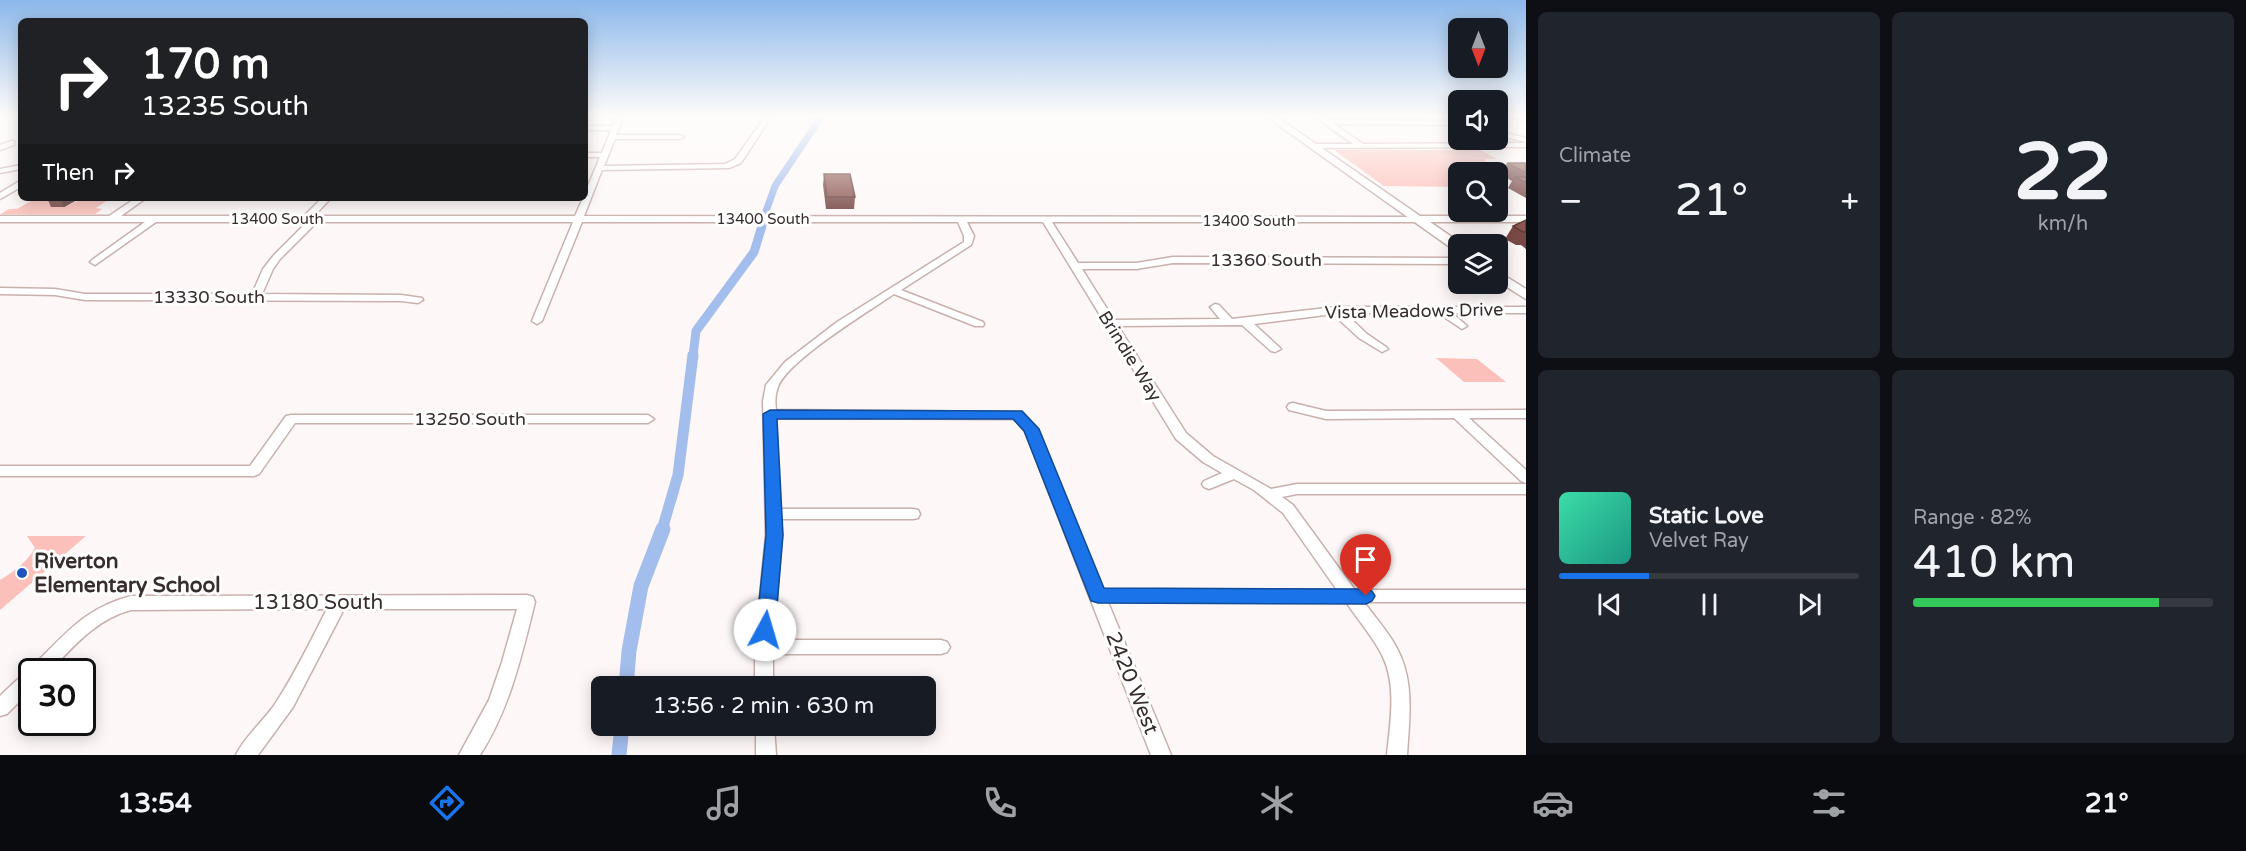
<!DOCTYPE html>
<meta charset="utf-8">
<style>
body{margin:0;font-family:"Varela Round",sans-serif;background:#20242c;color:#f1f3f6;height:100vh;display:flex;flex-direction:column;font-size:22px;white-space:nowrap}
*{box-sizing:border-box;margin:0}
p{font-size:20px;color:#9ea1a6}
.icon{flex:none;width:33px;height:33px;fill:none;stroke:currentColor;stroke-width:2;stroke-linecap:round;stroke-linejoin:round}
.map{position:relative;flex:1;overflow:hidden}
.panel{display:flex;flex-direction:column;gap:12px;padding:12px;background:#0d0f14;width:720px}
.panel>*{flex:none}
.top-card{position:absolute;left:18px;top:18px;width:570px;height:183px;border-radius:9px;box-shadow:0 3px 15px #0003;background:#202124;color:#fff;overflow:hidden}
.needle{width:39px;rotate:180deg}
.fabs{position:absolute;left:1448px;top:18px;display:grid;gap:12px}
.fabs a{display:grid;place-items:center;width:60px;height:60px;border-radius:9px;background:#171b24;box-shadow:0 3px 15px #0003;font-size:30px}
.speed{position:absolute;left:18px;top:658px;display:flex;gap:12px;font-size:30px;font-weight:700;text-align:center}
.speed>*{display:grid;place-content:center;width:78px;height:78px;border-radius:50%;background:#171b24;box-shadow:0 3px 15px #0003;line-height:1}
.speed .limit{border:3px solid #111;border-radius:9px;background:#fff;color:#111}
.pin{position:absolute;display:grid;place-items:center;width:51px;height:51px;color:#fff;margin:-62px -26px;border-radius:50% 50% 50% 0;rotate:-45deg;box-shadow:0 0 6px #0007}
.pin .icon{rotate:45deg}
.me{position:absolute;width:66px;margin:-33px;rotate:6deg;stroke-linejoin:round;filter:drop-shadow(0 0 4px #0008)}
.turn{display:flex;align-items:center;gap:21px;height:126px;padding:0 24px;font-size:27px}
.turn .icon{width:78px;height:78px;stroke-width:2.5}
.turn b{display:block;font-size:42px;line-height:51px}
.then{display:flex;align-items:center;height:57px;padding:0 24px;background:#0003;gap:12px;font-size:22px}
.big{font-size:45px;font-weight:600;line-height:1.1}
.panel .widget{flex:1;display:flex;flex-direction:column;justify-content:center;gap:9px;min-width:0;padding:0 21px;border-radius:9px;background:#20242c}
.panel .dial{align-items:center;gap:0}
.dial b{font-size:78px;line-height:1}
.song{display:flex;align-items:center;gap:18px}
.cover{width:72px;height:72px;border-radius:9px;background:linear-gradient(135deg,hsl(160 70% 55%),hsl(170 70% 35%))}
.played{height:6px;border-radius:3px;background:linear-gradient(90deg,#1a73e8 30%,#363941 30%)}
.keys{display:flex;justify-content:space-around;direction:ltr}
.heat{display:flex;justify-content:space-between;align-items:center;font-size:33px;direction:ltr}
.charge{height:9px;border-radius:4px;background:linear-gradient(90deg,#34c759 82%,#363941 0)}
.panel .tiles{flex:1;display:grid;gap:12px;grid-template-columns:repeat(2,1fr)}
.trip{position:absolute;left:591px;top:676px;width:345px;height:60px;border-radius:9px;background:#171b24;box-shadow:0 3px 15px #0003;font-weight:600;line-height:60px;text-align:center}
.menu{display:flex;height:96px;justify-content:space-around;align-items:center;background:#090b0e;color:#9ea1a6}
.menu .icon{width:42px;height:42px}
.menu .active{color:#1a73e8}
.menu b{font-size:27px;color:#f1f3f6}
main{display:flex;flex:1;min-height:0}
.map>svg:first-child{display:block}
.green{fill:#fcc0ba}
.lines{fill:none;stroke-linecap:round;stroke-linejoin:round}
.canal-far3{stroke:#a3bded;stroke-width:7}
.canal-far2{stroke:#a3bded;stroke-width:9}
.canal-far1{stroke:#a3bded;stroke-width:11}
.canal{stroke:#a3bded;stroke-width:15}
.minor-casing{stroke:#c9b0ad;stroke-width:3}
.major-casing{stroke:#c9b0ad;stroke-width:3}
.minor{fill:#fff;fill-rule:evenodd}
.major{fill:#fff;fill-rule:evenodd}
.wall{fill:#784945}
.shaded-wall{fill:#613c38}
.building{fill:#8b5550;stroke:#613c38;stroke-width:1.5}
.route{fill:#1a73e8;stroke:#114b97;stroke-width:1.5}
.poi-dot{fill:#2053c0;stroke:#fff;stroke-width:2}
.labels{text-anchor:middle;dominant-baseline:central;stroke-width:6;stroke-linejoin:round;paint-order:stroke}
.far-street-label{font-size:15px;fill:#372d2c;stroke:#fff}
.street-label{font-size:18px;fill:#372d2c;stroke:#fff}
.near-poi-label{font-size:21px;font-weight:bold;fill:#372d2c;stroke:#fff;text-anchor:start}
.near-street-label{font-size:21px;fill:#372d2c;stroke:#fff}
</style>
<main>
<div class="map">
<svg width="1526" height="755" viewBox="0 0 1526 755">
<rect width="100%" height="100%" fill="#fdf8f7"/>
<g class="green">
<path d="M1334,150H1480L1497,159H1485V172H1458V187L1384,186Z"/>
<path d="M36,198H39L36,201H58L51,207H64L78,201H103L111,198L96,208L102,209L95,214H1L9,209H17Z"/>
<path d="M1436,358L1477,359L1506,382H1464Z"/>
<path d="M27,536H86L0,610V580C15,571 26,563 35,548Z"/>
</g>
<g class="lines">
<path class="canal-far3" d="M765,214L775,186L821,117"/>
<path class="canal-far2" d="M693,356L696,331L754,252L762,226"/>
<path class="canal-far1" d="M662,530L678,475L693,355"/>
<g class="canal">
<path d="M626,687L629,651L641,586L663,529"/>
<path d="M619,755L622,726"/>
</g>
<g class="minor-casing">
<g id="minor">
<path d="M617,117H623L616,135H680L684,137L680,139H615L604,166L725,164L735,159L765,117H771L741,163L729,168L602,170L584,216L1421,217L1422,219L1418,222H1052L1078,263H1136L1173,257L1458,258V264L1173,263L1136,269H1082L1114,320L1220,319L1210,307L1215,304L1219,305L1232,319L1335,307H1526V313H1452L1467,326L1462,329L1438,313H1345L1367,334L1386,347L1388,349L1382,352L1359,338L1333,314L1254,324L1279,347L1281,349L1275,352L1271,351L1242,325L1118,326L1186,433L1213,456L1271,489L1297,484H1526V494H1297L1282,497L1293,505L1355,590H1526V602H1364C1377,620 1393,637 1401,657C1414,688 1409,722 1407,755H1387C1390,723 1397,687 1383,657C1374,638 1358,620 1346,602H1108L1171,755H1151L1025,431L1014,419L776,418L780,509H913L918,510L920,514L918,518L913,519H781L782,535L773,640H941L947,642L950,647L947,652L941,654H773V687H755V647L766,535L763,401L766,385L785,362L837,322L964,242V236L958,222H582L542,321L537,324L532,321L573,222H317L280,259L273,269L262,294L401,295L422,298L423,300L418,303L401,301L85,300L55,295L0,294V288L55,289L85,294H252L263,269L274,255L307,222H156L95,265L90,262L92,260L145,222H0V216H109L136,198H146L121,216H304L322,198H331L314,216H575L583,198H585V193L600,157H585V153H602L611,130H585V126H613ZM967,222H1043L1176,439L1203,462L1222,473L1204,481L1202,484L1204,487L1209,489L1234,479L1254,490L1283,513L1337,590H1103L1038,429L1022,412L776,410C775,403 775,394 778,387C787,361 869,311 894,294L975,326H983L984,324L983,322L901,290L971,245L974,236Z"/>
<path d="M1315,117H1323L1327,120L1458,121V125L1334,124L1363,144L1526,143V147L1313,148L1309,146L1310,144H1353Z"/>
<path d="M1512,117L1526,118V122L1513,118Z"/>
<path d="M1497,131L1526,138V142L1497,135Z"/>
<path d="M11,141H14V145L0,150V145Z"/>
<path d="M21,165V169L0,173V169Z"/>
<path d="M18,182H21V187L0,199V193Z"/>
<path d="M1293,403L1326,411L1526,410V418H1469L1526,470V483L1521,481L1454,418L1326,419L1289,410L1287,407L1289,404Z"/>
<path d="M291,415H648L654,419L648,423H295L259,474L254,476H0V466H250L286,416Z"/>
<path d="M527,595L533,597L535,602C522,655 510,708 480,755H459L489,700L502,662L517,609H344L293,707L258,755H236C243,739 262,722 273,707C294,676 310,642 327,609L131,610C96,619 73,647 49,672H32V689L7,714L0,716V696C9,687 18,679 27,671C64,638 79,610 131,596Z"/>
<path d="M756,726H774L776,755H756Z"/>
</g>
</g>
<g class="major-casing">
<g id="major">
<path d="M1267,117H1277L1420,216H1526V222H1430L1462,244H1458V251L1454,250Z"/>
<path d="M1497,271L1526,289V299L1497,281Z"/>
</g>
</g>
<use href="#minor" class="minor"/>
<use href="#major" class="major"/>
</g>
<g class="wall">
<path d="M1507,163H1526V198L1508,188L1512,181L1500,174Z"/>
<path d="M824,174L855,197L854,209H826L823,185Z"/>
<path d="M37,198H105L101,200H77L64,207H51L48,200H38Z"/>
<path d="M1526,220V249L1521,245H1516L1505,239L1513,226Z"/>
</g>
<path class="shaded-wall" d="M60,198H76L77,200L64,207Z"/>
<g class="building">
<path d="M1507,163H1526V173Z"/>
<path d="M824,174H850L855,197H827Z"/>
<path d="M1515,177H1526V183Z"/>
<path d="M1526,220V232H1523L1513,226Z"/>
</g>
<linearGradient id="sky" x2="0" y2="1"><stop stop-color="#8cb8ea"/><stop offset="0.52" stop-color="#fefcfb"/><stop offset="1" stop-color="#fefcfb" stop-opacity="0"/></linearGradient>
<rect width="1526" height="223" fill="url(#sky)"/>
<path class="route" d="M770,410L1022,411L1039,429L1104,588L1366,589L1372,591L1375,596L1372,601L1366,604L1098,603L1091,601L1089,596L1024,431L1013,419H777L783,535L775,630L772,636L765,638L758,636L756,630L766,535L763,414Z"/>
<circle class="poi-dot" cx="22" cy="573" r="6"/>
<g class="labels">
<g class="far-street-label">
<text x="277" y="219">13400 South</text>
<text x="763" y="219">13400 South</text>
<text x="1249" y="221">13400 South</text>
</g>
<g class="street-label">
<text x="1266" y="260">13360 South</text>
<text x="209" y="297">13330 South</text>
<text transform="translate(1414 311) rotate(-1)">Vista Meadows Drive</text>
<text transform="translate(1130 356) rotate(58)">Brindie Way</text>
<text x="470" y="419">13250 South</text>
</g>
<g class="near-poi-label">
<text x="34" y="561">Riverton<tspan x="34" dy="24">Elementary School</tspan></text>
</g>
<g class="near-street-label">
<text x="318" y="602">13180 South</text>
<text transform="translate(1132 683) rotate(68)">2420 West</text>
</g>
</g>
</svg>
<div class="fabs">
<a><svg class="needle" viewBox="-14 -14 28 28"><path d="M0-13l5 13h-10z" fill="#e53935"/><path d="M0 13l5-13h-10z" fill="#9ea1a6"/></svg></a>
<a><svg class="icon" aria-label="sound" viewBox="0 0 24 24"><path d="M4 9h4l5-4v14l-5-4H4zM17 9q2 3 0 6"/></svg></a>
<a><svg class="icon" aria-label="search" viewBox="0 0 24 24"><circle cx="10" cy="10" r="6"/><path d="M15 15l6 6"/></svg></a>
<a><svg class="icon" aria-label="layers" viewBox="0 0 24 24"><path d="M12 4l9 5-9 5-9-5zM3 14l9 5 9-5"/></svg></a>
</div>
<div class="speed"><div class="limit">30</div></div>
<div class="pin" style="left:1366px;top:596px;background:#d93025"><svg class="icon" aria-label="arrive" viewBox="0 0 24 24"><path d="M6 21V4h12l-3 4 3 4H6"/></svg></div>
<svg class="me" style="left:765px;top:630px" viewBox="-20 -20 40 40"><circle r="19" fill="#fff"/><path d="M0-13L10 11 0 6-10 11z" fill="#1a73e8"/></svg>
<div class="trip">13:56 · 2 min · 630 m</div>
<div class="top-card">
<div class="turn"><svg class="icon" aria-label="right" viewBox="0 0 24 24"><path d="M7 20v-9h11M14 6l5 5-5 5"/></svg><div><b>170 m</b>13235 South</div></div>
<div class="then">Then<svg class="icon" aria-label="right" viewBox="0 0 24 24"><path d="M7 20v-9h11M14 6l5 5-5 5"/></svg></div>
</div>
</div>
<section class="panel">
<div class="tiles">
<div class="widget"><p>Climate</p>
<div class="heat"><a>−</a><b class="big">21°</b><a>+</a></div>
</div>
<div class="widget dial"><b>22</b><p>km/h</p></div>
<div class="widget">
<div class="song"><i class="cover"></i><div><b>Static Love</b><p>Velvet Ray</p></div></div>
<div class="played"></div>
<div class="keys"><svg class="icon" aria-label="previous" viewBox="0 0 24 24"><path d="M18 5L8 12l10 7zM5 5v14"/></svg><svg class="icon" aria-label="pause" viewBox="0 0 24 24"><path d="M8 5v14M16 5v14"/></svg><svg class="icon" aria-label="next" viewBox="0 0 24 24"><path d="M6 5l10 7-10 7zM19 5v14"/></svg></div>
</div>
<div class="widget"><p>Range · 82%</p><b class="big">410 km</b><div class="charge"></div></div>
</div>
</section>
</main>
<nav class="menu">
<b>13:54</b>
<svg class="icon active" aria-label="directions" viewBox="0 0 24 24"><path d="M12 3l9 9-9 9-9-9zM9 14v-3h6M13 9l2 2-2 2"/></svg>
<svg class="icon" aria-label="music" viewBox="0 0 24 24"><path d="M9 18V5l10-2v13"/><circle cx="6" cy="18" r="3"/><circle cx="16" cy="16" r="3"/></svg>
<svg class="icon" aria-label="phone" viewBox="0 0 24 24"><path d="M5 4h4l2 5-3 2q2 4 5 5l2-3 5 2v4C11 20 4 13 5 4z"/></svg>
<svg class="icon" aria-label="climate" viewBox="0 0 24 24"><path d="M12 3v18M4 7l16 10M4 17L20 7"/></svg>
<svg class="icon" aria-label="car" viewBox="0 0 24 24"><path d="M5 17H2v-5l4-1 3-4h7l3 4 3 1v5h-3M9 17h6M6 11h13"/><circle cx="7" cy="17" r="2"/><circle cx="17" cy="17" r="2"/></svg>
<svg class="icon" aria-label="filters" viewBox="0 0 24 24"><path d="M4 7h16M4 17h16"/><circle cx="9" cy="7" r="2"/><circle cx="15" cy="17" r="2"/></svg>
<b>21°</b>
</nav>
